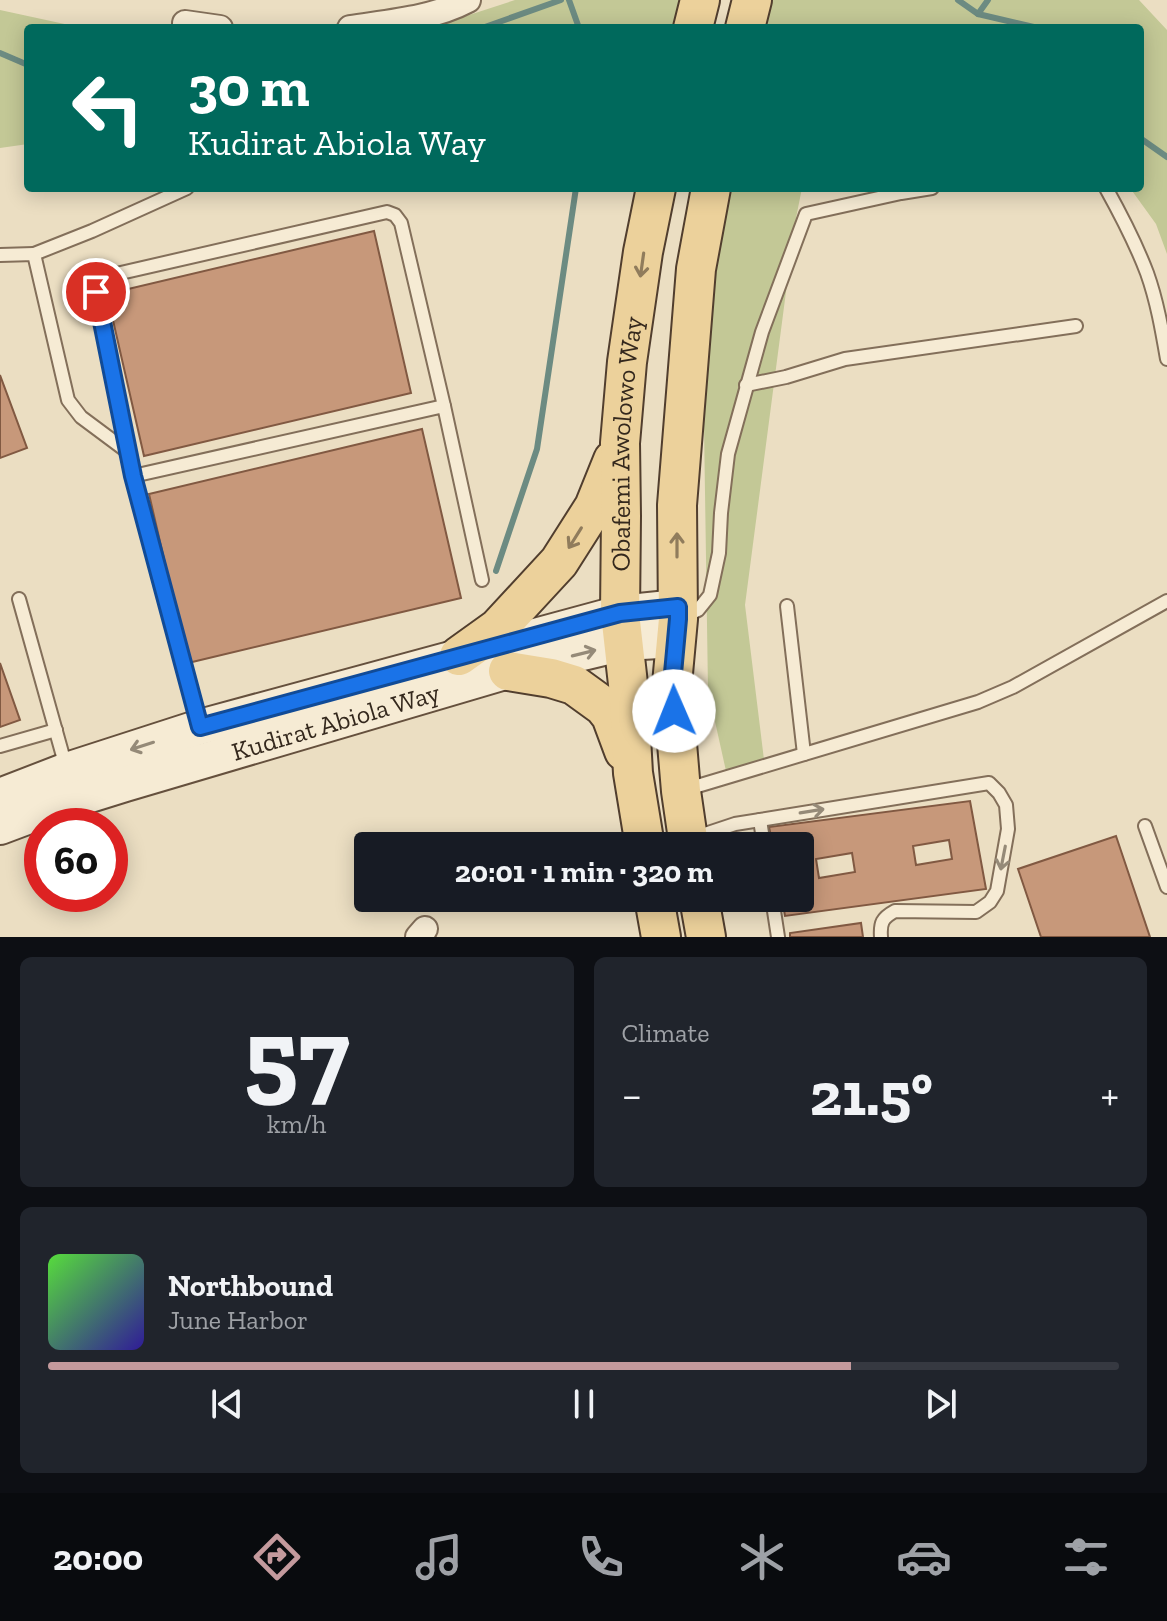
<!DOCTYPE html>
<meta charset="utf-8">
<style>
body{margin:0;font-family:"Zilla Slab",serif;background:#20242c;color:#f1f3f6;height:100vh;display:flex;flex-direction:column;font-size:30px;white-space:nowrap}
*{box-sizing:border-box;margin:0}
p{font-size:26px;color:#9ea1a6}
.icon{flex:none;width:44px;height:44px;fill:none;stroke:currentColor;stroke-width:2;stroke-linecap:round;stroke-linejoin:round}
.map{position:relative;height:937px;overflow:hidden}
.side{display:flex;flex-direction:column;gap:20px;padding:20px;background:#0d0f14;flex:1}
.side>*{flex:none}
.top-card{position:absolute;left:24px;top:24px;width:1120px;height:168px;border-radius:8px;box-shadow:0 4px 20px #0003;background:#00695c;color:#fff;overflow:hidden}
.speed{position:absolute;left:24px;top:808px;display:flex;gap:16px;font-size:40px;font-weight:700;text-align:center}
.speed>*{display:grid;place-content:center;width:104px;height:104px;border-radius:50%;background:#171b24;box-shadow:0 4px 20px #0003;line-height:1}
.speed .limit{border:12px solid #d22;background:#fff;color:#111}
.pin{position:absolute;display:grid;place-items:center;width:68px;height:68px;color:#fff;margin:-34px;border:4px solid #fff;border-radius:50%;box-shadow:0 2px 8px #0007}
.me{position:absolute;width:88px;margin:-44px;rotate:359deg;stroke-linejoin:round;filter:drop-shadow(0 0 6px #0008)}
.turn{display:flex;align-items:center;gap:28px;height:168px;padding:0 32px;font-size:36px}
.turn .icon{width:104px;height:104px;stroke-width:2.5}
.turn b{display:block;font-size:56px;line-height:68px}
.big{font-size:60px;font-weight:800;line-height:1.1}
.side .widget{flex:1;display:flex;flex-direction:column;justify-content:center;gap:12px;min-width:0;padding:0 28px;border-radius:12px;background:#20242c}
.side .dial{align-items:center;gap:0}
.dial b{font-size:104px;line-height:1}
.song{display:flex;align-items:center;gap:24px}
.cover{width:96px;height:96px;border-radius:12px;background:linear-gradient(135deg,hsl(110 70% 55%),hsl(250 70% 35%))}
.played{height:8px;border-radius:4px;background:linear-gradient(90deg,#c49a9d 75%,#363941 75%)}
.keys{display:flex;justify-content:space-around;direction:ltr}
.heat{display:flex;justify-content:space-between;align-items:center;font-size:44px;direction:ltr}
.side .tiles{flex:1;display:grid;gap:20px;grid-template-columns:1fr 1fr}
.widget:last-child{grid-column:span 2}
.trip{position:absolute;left:354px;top:832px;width:460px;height:80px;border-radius:8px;background:#171b24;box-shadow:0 4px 20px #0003;font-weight:800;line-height:80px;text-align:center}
.menu{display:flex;height:128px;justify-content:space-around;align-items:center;background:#090b0e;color:#9ea1a6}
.menu .icon{width:56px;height:56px}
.menu .current{color:#c49a9d}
.menu b{font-size:36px;color:#f1f3f6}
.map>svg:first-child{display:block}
.green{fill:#c3c896}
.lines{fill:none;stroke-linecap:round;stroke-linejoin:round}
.stream{stroke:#6c8b82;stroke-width:6}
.building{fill:#c7987a;stroke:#815942;stroke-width:2;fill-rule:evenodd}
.service-casing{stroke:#836f5a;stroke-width:16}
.minor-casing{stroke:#836f5a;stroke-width:28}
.secondary-casing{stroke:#65503d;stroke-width:38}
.primary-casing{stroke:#513e2e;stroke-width:42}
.service{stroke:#f6ebd4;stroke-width:12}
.minor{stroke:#f6ebd4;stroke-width:24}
.secondary{stroke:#f6ebd4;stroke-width:34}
.primary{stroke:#ecd19b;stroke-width:38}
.oneway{stroke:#907c5c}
.oneway2{stroke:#958a78}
.route-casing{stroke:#114b97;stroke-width:20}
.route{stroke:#1a73e8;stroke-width:14}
.labels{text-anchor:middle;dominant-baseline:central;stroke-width:8;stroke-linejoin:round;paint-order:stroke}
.street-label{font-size:26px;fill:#34281d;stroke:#f3e8d1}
</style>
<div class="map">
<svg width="1167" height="937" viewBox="0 0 1167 937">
<rect width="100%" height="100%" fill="#ebdec2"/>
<g class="green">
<path d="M515,0H684L674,28H429Z"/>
<path d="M762,0H1139L1167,30V254L1156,224L1130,188H1140V28H754Z"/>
<path d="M0,10L83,28H28V144L0,148Z"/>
<path d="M715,188H802L795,223L745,605L765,768L728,780L708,690L703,360Z"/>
</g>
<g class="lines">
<g class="stream">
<path d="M569,0L579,28"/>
<path d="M958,0L978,14L1038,28"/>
<path d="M978,14L988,0"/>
<path d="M482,28L561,0"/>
<path d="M0,53L28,65"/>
<path d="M1140,138L1167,157"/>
<path d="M496,571L537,449L576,188"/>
</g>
</g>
<g class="building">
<path d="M374,231L411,393L144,456L107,294Z"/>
<path d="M0,375L27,448L0,458Z"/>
<path d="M422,429L461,598L188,663L149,494Z"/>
<path d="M0,663L20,720L0,727Z"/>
<path d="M970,801L986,889L785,916L782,898H800V846H773L769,827ZM949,840L952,859L916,865L913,846ZM852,853L855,872L819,878L816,859Z"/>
<path d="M1116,836L1150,937H1041L1018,869Z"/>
<path d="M861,923L863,937H790V933Z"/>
</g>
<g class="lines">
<g class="service-casing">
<g id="service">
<path d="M1106,188C1121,215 1136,244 1147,273C1157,301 1162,330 1167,359"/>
<path d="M34,254L92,231L187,188"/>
<path d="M0,255L34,254L68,400L81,417L128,452L199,724"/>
<path d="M746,385L786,377L845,359L1076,326"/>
<path d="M128,452L96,292L101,283L112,275L387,212L395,215L401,223L444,406"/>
<path d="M133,476L444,406L482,580"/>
<path d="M19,599L66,767"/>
<path d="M787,606L804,754"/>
<path d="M682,618L698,610L710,595L719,553L721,513L728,454L762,332L806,214L901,193L932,188"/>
<path d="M0,746L56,730"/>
<path d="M684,790L978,702L1013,687L1167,601"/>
<path d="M760,820L764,846"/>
<path d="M1145,826L1167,887"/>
<path d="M690,839L735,824L989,783L999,793L1006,805L1008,829L997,891L990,902L976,912L895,911C882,918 880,923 881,937"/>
<path d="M772,898L778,937"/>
</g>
</g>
<g class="minor-casing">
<g id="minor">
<path d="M185,23L220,28"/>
<path d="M350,28C389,22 432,19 468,0"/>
<path d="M418,937L425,929"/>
</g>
</g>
<g class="secondary-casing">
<g id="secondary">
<path d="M0,796L67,770L200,727L620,613L678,607"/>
<path id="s1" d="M0,827L64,803L125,784L508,671L624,643L677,640"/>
</g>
</g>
<g class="primary-casing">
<g id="primary">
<path d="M693,28L700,0"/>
<path d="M745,28L752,0"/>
<path d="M459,656L498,628L559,562L594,507L613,460"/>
<path d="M508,671L551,678L574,685L603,706L611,716L624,751"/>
<path id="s2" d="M645,846L633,773L628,684L620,613L621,516L620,443L627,362L643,252L656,188"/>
<path d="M689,846L681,791L672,684L678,619L677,505L696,269L711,188"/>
<path d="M654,898L661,937"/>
<path d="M699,898L706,937"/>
</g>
</g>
<use href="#service" class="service"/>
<use href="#minor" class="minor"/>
<use href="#secondary" class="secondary"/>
<use href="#primary" class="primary"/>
</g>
<defs><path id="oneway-shaft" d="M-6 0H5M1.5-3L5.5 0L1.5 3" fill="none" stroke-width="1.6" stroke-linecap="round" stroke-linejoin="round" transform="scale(2)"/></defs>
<g class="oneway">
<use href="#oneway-shaft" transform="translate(642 265) rotate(98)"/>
<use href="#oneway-shaft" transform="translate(575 538) rotate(122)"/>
<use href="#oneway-shaft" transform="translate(677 545) rotate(-90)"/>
</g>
<g class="oneway2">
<use href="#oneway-shaft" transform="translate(584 653) rotate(-14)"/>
<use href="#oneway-shaft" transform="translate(142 746) rotate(162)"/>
<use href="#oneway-shaft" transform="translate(812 811) rotate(-9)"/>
<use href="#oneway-shaft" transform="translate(1003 858) rotate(101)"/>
</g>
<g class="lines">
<g class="route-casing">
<path id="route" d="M96,292L133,476L200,727L620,613L678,607V619L672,684L674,711"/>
</g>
<use href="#route" class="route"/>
</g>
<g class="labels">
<g class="street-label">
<text stroke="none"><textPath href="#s2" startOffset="404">Obafemi Awolowo Way</textPath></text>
<text stroke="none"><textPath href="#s1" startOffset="352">Kudirat Abiola Way</textPath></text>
</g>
</g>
</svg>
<div class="speed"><div class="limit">60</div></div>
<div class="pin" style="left:96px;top:292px;background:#d93025"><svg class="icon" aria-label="arrive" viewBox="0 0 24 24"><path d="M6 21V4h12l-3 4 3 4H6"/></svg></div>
<svg class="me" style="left:674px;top:711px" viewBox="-20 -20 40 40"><circle r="19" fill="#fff"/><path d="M0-13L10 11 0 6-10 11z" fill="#1a73e8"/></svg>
<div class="trip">20:01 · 1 min · 320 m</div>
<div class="top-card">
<div class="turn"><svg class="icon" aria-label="left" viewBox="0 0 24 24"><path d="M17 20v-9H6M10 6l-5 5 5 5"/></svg><div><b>30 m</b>Kudirat Abiola Way</div></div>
</div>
</div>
<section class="side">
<div class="tiles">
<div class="widget dial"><b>57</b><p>km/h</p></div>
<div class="widget"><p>Climate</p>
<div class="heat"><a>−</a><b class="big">21.5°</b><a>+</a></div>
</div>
<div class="widget">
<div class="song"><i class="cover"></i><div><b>Northbound</b><p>June Harbor</p></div></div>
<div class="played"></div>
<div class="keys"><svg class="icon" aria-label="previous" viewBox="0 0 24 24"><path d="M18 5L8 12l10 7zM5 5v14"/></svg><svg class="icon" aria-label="pause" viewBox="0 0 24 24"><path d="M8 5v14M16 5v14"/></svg><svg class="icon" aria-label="next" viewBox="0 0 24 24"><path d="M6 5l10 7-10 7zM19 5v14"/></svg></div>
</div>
</div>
</section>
<nav class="menu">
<b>20:00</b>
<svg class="icon current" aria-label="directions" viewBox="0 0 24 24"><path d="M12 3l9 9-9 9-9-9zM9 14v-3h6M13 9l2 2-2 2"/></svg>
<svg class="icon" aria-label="music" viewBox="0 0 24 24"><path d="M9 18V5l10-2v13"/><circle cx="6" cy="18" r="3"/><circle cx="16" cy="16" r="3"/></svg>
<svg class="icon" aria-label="phone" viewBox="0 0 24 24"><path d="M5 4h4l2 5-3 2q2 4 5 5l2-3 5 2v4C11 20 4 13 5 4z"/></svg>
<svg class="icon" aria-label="climate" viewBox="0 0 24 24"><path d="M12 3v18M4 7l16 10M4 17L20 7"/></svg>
<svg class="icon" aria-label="car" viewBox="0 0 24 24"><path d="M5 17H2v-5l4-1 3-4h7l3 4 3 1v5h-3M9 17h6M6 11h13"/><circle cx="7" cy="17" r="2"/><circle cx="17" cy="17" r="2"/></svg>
<svg class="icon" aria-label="filters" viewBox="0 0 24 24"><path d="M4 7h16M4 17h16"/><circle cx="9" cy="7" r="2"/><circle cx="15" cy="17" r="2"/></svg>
</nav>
